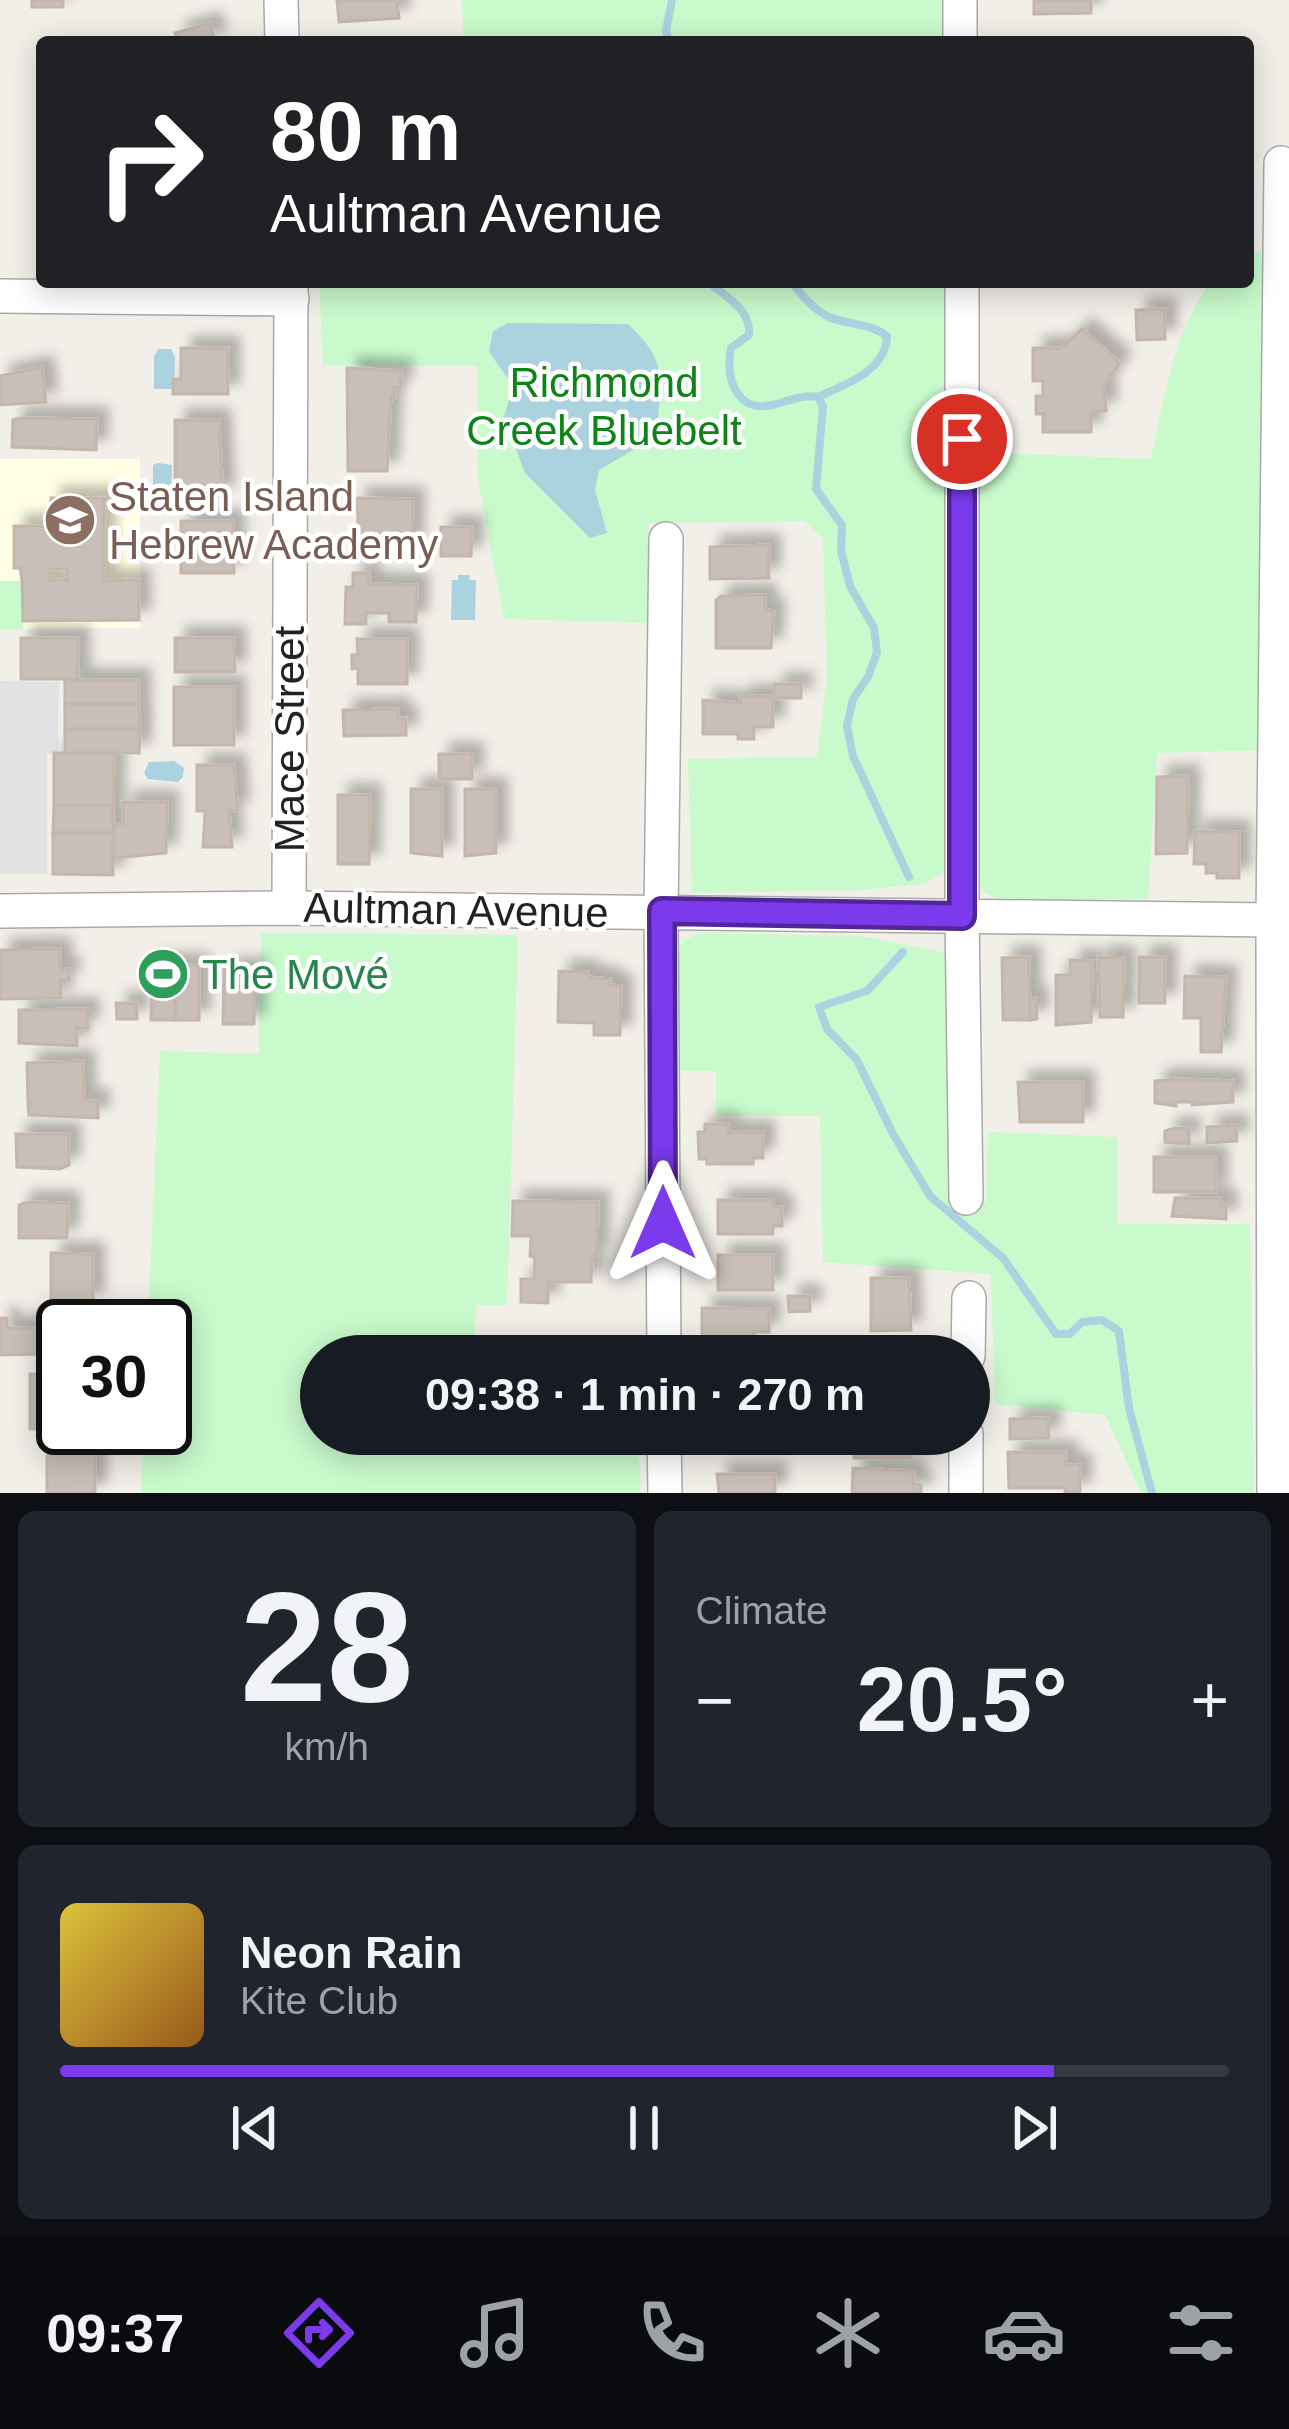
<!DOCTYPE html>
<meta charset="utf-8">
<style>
body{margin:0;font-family:Helvetica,sans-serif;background:#20242c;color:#f1f3f6;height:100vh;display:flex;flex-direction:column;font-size:45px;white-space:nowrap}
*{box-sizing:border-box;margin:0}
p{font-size:39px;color:#9ea1a6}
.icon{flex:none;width:66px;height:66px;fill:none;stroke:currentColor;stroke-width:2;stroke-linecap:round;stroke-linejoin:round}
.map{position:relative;height:1493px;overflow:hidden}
.sheet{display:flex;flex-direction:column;gap:18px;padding:18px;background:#0d0f14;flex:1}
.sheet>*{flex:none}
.hud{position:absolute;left:36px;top:36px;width:1218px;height:252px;border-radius:12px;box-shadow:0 6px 30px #0003;background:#202124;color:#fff;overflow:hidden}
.speed{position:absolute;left:36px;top:1299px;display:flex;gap:24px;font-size:60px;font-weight:700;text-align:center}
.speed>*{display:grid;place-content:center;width:156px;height:156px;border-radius:50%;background:#171b24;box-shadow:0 6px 30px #0003;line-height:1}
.speed .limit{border:6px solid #111;border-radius:18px;background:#fff;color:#111}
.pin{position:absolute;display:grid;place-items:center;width:102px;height:102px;color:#fff;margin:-51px;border:6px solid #fff;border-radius:50%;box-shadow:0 3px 12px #0007}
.me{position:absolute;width:132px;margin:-66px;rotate:0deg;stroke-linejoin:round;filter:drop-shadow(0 0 9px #0008)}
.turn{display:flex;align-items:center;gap:42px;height:252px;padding:0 36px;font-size:54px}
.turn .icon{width:156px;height:156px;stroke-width:2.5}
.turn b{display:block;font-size:84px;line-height:102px}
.big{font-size:90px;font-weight:700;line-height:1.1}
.sheet .widget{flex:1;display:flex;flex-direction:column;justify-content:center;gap:18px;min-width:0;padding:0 42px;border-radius:18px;background:#20242c}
.sheet .dial{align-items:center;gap:0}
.dial b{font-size:156px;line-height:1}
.song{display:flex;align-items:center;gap:36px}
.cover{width:144px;height:144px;border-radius:18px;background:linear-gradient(135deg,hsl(50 70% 55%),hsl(30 70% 35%))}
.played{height:12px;border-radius:6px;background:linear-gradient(90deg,#7c3aed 85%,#363941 85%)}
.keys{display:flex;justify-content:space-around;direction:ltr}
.heat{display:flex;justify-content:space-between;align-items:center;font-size:66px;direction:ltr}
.sheet .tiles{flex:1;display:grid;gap:18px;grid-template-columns:1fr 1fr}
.widget:last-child{grid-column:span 2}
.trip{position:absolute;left:300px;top:1335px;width:690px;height:120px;border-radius:60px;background:#171b24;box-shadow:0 6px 30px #0003;font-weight:700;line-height:120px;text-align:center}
.dock{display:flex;height:192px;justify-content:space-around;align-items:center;background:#090b0e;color:#9ea1a6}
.dock .icon{width:84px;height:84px}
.dock .active{color:#7c3aed}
.dock b{font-size:54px;color:#f1f3f6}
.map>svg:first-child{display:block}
.education{fill:#ffffe5}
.park{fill:#c8facc}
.parking{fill:#e2e2e2}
.water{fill:#aad3df}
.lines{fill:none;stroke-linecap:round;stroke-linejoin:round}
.stream{stroke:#aad3df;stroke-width:8}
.building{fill:#c7bfb8;stroke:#c4b6ab;stroke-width:3;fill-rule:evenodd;filter:url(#shadow)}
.minor-casing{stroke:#a9a9a9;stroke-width:36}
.minor{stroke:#fff;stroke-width:33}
.route-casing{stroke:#51269a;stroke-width:30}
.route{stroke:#7c3aed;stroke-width:21}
.labels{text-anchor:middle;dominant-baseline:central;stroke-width:9;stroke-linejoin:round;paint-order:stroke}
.park-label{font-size:42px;fill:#0c8416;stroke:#fff}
.education-label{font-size:42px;fill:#785e54;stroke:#fff;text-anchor:start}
.street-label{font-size:42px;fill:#222;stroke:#fff}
.leisure-label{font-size:42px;fill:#27864d;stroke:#fff;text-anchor:start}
</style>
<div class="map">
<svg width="1289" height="1493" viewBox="0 0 1289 1493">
<defs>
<filter id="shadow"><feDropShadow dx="11" dy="-11" stdDeviation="6" flood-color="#0004"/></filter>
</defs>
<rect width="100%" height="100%" fill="#f2efe9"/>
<path class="education" d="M0,459H140V628L0,629Z"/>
<g class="park">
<path d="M462,0H949V42H464Z"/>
<path d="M1270,246L1266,750L1157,753L1148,899L1001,900L985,893L976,881L973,452L1151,459C1164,399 1174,332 1210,282H1248V257Z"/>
<path d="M319,282H948L946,871L924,884L861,890L692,893L688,759L817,757L827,679L823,538L804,521L649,523L648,623L504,619L478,479L477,366L323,365Z"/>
<path d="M0,581H22L23,629H0Z"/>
<path d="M261,933L518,935L507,1305H476L474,1356H321V1434H473L474,1440L638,1437L641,1493H141L144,1428H165V1326H148L160,1051L259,1054Z"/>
<path d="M701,933L861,936L948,953L952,1204L986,1202L988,1132L1118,1137L1117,1224H1250L1254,1493H1141L1105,1415L995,1404L991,1274L823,1262L820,1116L716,1115V1071H678L676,960L683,940Z"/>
</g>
<path class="parking" d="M0,681L59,682L58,753L47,754V874H0Z"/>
<g class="water">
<path d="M508,323L628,324C667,360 662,378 657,427L633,450L599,470L595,490L607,533L590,538L525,473L504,417L513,386L489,352L493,331Z"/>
<path d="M158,349H171L175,357L174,389H154V357Z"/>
<path d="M158,463L172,465L171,501H153V465Z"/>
<path d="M458,575H469L470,580H476L475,620H451L452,580H458Z"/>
<path d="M174,761L184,768L183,777L178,782L148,779L144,773L149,762Z"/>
</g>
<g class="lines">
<g class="stream">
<path d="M670,42L666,31L672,0"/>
<path d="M709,282C726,298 751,308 749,335L731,348C728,364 728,380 738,394C759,423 791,391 818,397L823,406L816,489L842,525L841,551L850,586L874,628L877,652L868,677L853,699L847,726L853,756L909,877"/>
<path d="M791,282C802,295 813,309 829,317C848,325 870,323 887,336C886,371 846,384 818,397"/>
<path d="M903,952L867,991L819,1007L827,1029L857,1060L893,1134L930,1196L1003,1258L1056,1334H1070L1082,1322L1102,1320L1119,1331L1129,1408L1152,1493"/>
</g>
</g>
<g class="building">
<rect x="32" y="0" width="31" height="7"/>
<path d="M337,0H397L399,18L339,22Z"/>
<path d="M1034,0H1091V13L1034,14Z"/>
<path d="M210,23L215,42H178L175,33Z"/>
<path d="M1165,309V339L1137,340L1136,310Z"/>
<path d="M1082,329L1120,363L1104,385L1106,411H1091V432H1043V414H1036V396H1043V381H1033V348H1061Z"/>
<path d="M181,348H228V394H173V379H181Z"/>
<path d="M42,367L46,402L0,405V376Z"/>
<path d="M347,368L401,371V388H394L395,396H391L387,471H348Z"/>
<path d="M20,418L97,419L96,450L12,447L13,420Z"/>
<path d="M175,420H219L223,496H175Z"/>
<path d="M51,498H104V581L139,580V620L23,621L22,581L20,568H14V526H51ZM50,569H67V580H50Z"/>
<path d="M358,498L413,499L412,547L357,546L358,514L354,502Z"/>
<path d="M181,521H233L234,573H181Z"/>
<path d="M441,527H472L471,556H441Z"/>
<path d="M769,545V578L710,579V547Z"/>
<path d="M353,573H369V584L417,585L416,622H389V613H366V624H345L346,587H353Z"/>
<path d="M765,595V609L774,612L771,648H716V600L721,596Z"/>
<rect x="21" y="638" width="57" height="41"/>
<path d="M175,638H234L235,672H175Z"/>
<path d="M357,639H407V684H358V668L352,669V655H358Z"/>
<rect x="65" y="680" width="74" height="24"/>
<rect x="774" y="684" width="27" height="14"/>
<rect x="174" y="687" width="60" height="58"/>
<path d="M741,696H773V727H754V739H738V734H703V700L741,703Z"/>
<path d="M65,704H139L140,729H65Z"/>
<path d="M398,709V718H406V735L344,736L343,710Z"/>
<path d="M65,729H140L139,753H65Z"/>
<path d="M54,753H114L113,805H54Z"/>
<rect x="439" y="754" width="33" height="25"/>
<path d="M197,765H234L238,811L229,810L232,847H203L205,811H197Z"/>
<path d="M1188,776L1187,853L1156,854L1157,777Z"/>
<path d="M411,789H442V856L411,853Z"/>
<path d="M465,789H496V853L465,856Z"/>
<path d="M338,795H370L369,864H338Z"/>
<path d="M123,802H167L166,853L114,858V824H123Z"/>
<path d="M54,805H113V833H53Z"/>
<path d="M1195,831L1239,832V878H1217V873H1206V864H1194Z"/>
<path d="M53,833H113V875L53,874Z"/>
<path d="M60,949V969H69V980H61V998L0,999V950Z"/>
<path d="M1029,957L1030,1020H1003L1002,958Z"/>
<path d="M1098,957L1124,958L1123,1017H1100Z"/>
<rect x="1139" y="957" width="26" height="46"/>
<path d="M1070,960L1092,961L1091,1022L1056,1025V975H1070Z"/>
<path d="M152,964L175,965V1020H151Z"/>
<rect x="175" y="965" width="24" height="55"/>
<path d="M224,969H255L254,1024H223Z"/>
<path d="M559,971L588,972V977L610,979L609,985L621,986L620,1035H594V1023L558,1022Z"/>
<path d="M1185,976L1226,977L1221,1052H1201V1018H1184Z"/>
<path d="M1030,998H1036L1037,1019L1030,1020Z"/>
<path d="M116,1003H137V1019H117Z"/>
<path d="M87,1009L88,1028H77V1046L19,1043V1010Z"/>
<path d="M83,1061L84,1101H98V1118L29,1115L28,1105H33L28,1103L27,1063Z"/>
<path d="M1178,1079L1233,1081V1102L1192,1105V1102H1176V1106L1155,1103V1081Z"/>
<path d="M1018,1082H1083V1122H1020Z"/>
<path d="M705,1124H728V1132H763V1158H753V1164H707V1159H699L698,1132H705Z"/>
<path d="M1236,1125L1237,1141L1207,1143V1127Z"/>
<path d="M1174,1128L1189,1129V1144L1165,1142V1131Z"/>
<path d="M16,1134H69V1165L60,1169L17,1167Z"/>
<rect x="1154" y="1157" width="62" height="35"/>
<path d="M1175,1198H1221V1205H1226V1219L1172,1216Z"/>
<path d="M718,1200H773V1207H782V1226H773V1234H718Z"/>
<path d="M513,1201L598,1202L597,1256H592L591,1282H548V1303L521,1302V1279H534L535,1258L530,1256L531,1236H512Z"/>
<path d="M27,1202L68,1203L67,1238H19V1205Z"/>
<path d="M51,1253L93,1254V1303H51Z"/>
<rect x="718" y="1255" width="55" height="35"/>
<path d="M871,1278H909L911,1330L871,1331Z"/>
<path d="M788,1296H810V1311L789,1312Z"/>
<path d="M702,1308L769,1309V1332H754V1340L702,1339Z"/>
<path d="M0,1318H7V1328H38V1354L0,1355Z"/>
<path d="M30,1374H63V1428L88,1429H30Z"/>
<path d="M1048,1418L1049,1438L1010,1439V1419Z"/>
<path d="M850,1434H911V1458H854V1440H850Z"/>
<path d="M51,1452H95V1493H47V1456Z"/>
<path d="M1008,1452H1066V1465H1080V1492H1065V1488H1009Z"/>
<path d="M853,1468L914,1471L913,1484L921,1485V1493H852Z"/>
<path d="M717,1474H775V1493H719Z"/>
</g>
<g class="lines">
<g class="minor-casing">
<g id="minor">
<path d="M281,0L282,42"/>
<path d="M960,0V42"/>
<path d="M962,282V916L966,1198"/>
<path d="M0,296L292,299"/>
<path d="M289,908L291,282"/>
<path d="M0,911L289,908L1273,920"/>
<path d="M664,1356L661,912L666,539"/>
<path d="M968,1356L969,1298"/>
<path d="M664,1434L665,1493"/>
<path d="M966,1493V1434"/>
<path d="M1274,1493L1273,920L1281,163"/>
</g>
</g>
<use href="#minor" class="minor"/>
</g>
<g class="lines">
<g class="route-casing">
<path id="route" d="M663,1223L662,911L962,916V439"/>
</g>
<use href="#route" class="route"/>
</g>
<defs>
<g id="school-disc" transform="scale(2.7)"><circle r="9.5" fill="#8d6e63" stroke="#fff"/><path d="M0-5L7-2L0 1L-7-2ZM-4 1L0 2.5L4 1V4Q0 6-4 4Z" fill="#fff"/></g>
<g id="stadium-disc" transform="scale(2.7)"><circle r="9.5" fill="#2e9e5b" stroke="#fff"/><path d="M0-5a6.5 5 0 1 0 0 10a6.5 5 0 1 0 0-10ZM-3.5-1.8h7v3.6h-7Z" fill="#fff"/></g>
</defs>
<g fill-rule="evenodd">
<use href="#school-disc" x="70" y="520"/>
<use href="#stadium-disc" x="163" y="974"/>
</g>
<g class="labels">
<g class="park-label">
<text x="604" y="382">Richmond<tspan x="604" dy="48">Creek Bluebelt</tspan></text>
</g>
<g class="education-label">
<text x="109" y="496">Staten Island<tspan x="109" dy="48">Hebrew Academy</tspan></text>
</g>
<g class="street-label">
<text transform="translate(289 739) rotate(-90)">Mace Street</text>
<text transform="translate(456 910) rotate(1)">Aultman Avenue</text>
</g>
<g class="leisure-label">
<text x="202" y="974">The Mové</text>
</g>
</g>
</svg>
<div class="speed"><div class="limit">30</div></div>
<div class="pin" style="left:962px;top:439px;background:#d93025"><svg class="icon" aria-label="arrive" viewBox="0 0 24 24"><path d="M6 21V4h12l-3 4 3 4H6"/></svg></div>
<svg class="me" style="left:663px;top:1223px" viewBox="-20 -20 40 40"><path d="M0-17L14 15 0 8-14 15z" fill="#7c3aed" stroke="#fff" stroke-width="4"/></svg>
<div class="trip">09:38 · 1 min · 270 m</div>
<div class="hud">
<div class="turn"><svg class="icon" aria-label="right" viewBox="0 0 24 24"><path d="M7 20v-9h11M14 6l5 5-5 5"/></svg><div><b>80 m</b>Aultman Avenue</div></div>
</div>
</div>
<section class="sheet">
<div class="tiles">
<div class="widget dial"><b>28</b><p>km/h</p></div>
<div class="widget"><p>Climate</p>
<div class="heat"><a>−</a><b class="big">20.5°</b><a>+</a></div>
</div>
<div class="widget">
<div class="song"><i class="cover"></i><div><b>Neon Rain</b><p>Kite Club</p></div></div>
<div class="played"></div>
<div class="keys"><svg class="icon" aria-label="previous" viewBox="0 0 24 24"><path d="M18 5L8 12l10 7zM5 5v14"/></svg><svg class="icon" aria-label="pause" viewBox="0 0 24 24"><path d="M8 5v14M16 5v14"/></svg><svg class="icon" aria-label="next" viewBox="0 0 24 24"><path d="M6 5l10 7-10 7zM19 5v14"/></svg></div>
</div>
</div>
</section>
<nav class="dock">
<b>09:37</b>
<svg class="icon active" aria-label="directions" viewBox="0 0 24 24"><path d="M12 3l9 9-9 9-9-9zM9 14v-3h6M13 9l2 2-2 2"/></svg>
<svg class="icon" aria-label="music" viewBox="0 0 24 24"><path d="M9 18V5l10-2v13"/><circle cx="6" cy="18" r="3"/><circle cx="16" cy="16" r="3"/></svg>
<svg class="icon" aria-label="phone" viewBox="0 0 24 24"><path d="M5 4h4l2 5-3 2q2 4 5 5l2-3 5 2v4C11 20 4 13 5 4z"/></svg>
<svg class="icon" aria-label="climate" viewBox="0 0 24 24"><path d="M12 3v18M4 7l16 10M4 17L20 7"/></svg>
<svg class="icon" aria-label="car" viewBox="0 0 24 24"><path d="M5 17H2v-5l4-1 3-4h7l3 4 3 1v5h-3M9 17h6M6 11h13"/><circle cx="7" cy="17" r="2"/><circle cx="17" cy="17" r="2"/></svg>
<svg class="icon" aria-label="filters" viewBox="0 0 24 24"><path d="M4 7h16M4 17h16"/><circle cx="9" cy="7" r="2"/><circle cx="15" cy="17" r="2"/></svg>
</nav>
